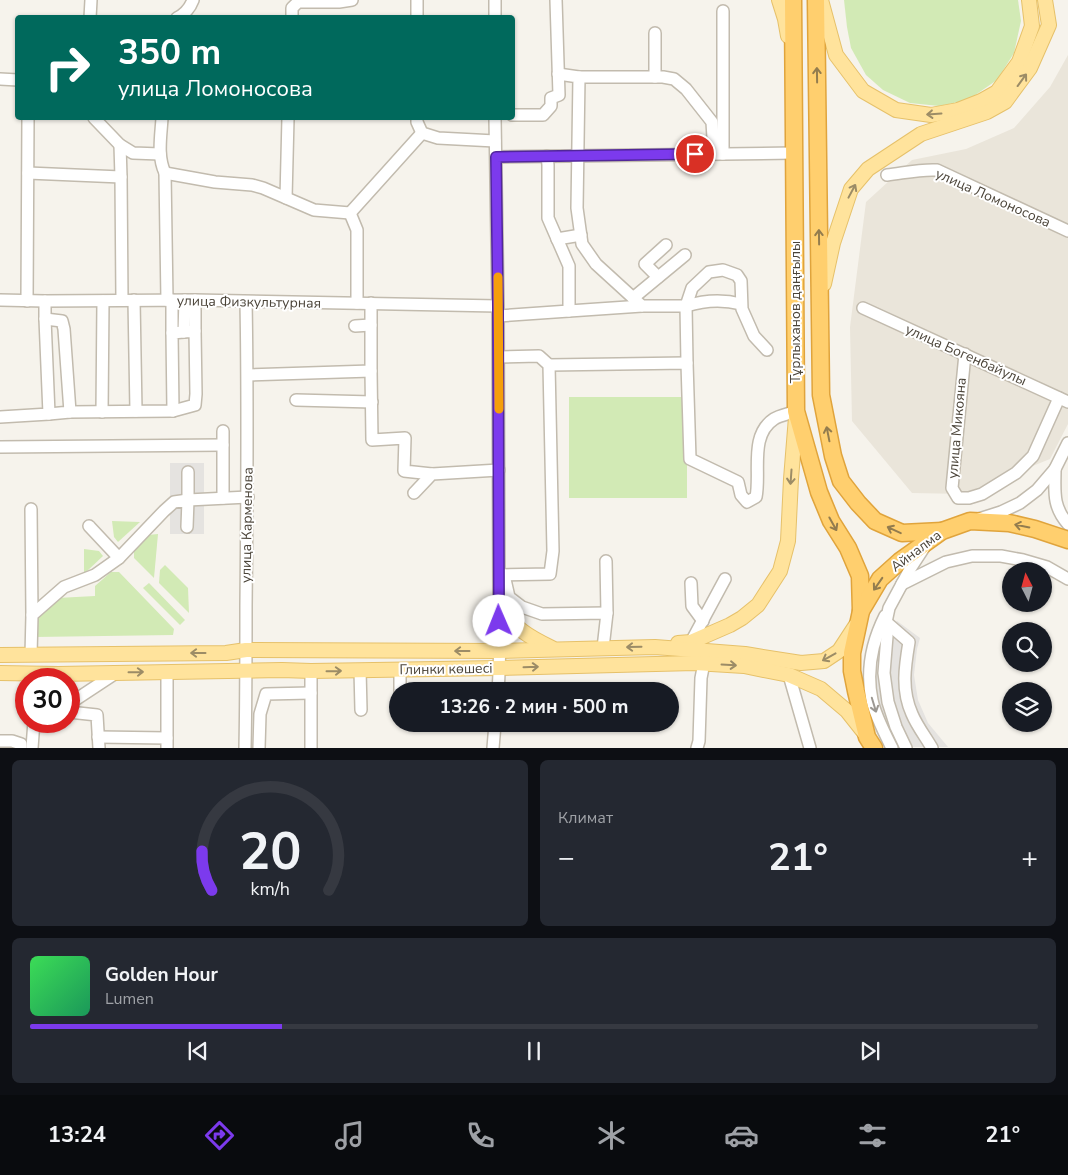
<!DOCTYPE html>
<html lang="ru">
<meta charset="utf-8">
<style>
body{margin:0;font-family:"Nunito Sans",sans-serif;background:#242831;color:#f1f3f6;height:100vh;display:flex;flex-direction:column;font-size:19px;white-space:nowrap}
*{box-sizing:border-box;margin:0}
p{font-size:16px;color:#9ea1a6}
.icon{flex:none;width:28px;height:28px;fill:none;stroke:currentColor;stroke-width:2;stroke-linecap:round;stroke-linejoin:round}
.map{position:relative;height:748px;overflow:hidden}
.sheet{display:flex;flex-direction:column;gap:12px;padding:12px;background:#0d0f14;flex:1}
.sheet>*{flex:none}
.guide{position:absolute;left:15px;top:15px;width:500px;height:105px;border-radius:5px;box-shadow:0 1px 4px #0004;background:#00695c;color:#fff;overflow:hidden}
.needle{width:32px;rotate:354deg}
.fabs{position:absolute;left:1002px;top:562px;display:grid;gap:10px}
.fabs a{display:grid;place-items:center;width:50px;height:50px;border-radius:50%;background:#171b24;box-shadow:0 1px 4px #0004;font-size:25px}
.speed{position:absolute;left:15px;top:668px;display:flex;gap:10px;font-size:25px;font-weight:700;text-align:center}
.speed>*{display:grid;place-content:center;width:65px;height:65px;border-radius:50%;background:#171b24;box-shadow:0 1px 4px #0004;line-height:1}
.speed .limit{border:8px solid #d22;background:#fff;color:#111}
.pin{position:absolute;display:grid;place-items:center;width:42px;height:42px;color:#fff;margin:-21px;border:2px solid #fff;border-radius:50%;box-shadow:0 1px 5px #0007}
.me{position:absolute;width:55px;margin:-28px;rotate:359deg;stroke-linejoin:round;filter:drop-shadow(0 0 4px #0008)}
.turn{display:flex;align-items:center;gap:18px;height:105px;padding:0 20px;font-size:22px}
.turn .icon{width:65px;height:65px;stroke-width:2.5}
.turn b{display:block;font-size:35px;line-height:42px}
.big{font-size:38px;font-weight:700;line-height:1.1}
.sheet .tile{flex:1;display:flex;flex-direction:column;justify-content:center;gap:8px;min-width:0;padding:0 18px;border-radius:8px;background:#242831}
.sheet .dial{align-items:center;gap:0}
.dial svg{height:130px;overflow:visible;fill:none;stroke:#363941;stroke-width:7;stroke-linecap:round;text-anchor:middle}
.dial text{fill:#f1f3f6;stroke:none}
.song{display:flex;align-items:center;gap:15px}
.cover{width:60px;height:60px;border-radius:8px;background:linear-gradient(135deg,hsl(130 70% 55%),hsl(150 70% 35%))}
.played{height:5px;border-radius:2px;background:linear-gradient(90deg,#7c3aed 25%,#363941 25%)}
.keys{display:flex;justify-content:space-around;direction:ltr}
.heat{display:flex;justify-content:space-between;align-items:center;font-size:28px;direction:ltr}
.sheet .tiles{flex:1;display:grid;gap:12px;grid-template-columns:1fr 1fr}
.tile:last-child{grid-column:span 2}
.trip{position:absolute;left:389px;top:682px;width:290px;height:50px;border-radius:25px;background:#171b24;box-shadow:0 1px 4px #0004;font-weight:700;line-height:50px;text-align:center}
.menu{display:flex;height:80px;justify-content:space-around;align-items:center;background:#090b0e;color:#9ea1a6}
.menu .icon{width:35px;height:35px}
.menu .current{color:#7c3aed}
.menu b{font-size:22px;color:#f1f3f6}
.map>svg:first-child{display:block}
.residential{fill:#eae5da}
.green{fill:#d2eab5}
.parking{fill:#e5e3e0}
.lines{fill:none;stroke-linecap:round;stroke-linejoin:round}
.minor-casing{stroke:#c2bbae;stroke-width:14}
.major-casing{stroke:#e6c16a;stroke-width:16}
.highway-casing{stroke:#e0a43c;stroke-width:19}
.minor{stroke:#fff;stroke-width:11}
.major{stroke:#ffe39c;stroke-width:14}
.highway{stroke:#ffcf6e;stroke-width:16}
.oneway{stroke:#937c4e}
.oneway2{stroke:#9c8c66}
.oneway3{stroke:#9c9892}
.route-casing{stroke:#51269a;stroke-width:12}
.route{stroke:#7c3aed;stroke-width:9}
.slow{stroke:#f59e0b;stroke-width:9}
.labels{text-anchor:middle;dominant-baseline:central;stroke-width:4;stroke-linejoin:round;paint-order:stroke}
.street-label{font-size:14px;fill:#4b4439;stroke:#fff}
</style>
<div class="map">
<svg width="1068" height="748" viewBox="0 0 1068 748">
<rect width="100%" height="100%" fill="#f6f3ec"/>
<path class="residential" d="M1068,55V424L1050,459L963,494L912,493L852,421L850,327L866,202L912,160L966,149L1014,128L1050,87Z"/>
<g class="green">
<path d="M844,0H1018L1021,21L1014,53L997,80L968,100L939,106L910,103L883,90L866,75L851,48L847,27Z"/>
<rect x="569" y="397" width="118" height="101"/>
<path d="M112,521L140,522L118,542L114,537Z"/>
<path d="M158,534L154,578L134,558V549L148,535Z"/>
<path d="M84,549L99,551L103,556L84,574Z"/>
<path d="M165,565L188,588L189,613L159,583L160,570Z"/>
<path d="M111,572H119L174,629L173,635L35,637V616L57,598L95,596V586Z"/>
<path d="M149,583L185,620L180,625L143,588Z"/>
</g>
<g class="parking">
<rect x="170" y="463" width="34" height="71"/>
<path d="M897,621L920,638L917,649L914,675L918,700L928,723L948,747H896L880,713L874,682L876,640Z"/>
</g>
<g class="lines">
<g class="minor-casing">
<g id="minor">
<path d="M723,11V154"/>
<path d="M90,18L91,0"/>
<path d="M177,18C185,14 190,8 193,0"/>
<path d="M292,18V8L298,2H339L352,0"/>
<path d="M417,18V0"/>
<path d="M495,18V0"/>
<path d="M655,33V77"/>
<path d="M558,74L579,77L577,208L582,244L596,264L642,306H686L687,363"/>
<path d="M579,77H663L674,79L686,89L712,122L714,154"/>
<path d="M0,79L18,80"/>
<path d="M512,115H543L551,106V98L559,95L556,0"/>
<path d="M94,118L120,145L133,153L160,154"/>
<path d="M162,118C161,136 157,156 165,173L167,300"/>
<path d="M417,118V122L422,133L438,138L495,141"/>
<path d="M495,118L498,306L499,606C500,635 500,663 498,691"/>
<path d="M496,157L794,153"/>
<path d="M28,173L121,177L120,145"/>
<path d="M165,173L215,182L252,185L263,188L314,210L350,213"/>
<path d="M887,175C904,173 920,169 937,170L1068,231"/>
<path d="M121,177L122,300"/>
<path d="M286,198L288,118"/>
<path d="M350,213L422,133"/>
<path d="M350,213L357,230V303"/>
<path d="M557,239L581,235"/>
<path d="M658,277L645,264L666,245"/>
<path d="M633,298L685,255"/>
<path d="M0,300L45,301L195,300L498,306"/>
<path d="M134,300L136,411"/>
<path d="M172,300V333"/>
<path d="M195,300V331"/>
<path d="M27,301L28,118"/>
<path d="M686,306L692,288L709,272L723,270L737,275L741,281L742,309L754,336L767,350"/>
<path d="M686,306C705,300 722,299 741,304"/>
<path d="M863,308L1068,402"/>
<path d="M569,311L642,306"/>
<path d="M498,316L569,311V266L548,218V165L547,156"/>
<path d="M45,319L62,321L64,329L70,412L49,414"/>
<path d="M355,326L371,325"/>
<path d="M965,354L952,488L958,498H969L982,494L1016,473L1033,456L1059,398"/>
<path d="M499,357L539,356L549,365L553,551L550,574L499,575"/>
<path d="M549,365L687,363L690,459L738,482L741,495L747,502L756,497C761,473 749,435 774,419C780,415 789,414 796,411"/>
<path d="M371,371L372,440L405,438L404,471L432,474"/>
<path d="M248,375L371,371V303"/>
<path d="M296,400L372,402"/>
<path d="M173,411L172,333L184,332"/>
<path d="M70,412L173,411L195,405L196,394L195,331L184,332L185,300"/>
<path d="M102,412L103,301"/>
<path d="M0,417L49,414L45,319V301"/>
<path d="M0,447L223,445"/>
<path d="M1055,469C1055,491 1052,506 1068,524"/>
<path d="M188,472V500L248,497"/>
<path d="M414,493L432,474L499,470"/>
<path d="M223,498V431"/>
<path d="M31,509L32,615"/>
<path d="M979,519L1001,512L1020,503L1037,490L1055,469L1068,443"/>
<path d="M89,526L119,558"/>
<path d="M606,561L607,613"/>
<path d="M504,575L509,597L522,607L542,614L607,613L603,648"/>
<path d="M691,583L692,606L703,621"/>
<path d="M902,584L946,562L972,556H1001L1023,560L1047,567L1068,579"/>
<path d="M885,616C872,642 866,671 872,700C875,715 885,734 892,748"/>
<path d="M886,622L909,642C905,666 901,690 912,714C917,726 925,736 932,748"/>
<path d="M691,642L725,579"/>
<path d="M31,655L32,615L64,587L95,575L119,558L164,511L174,502L188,500L187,527"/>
<path d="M360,670L361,710"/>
<path d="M311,671V748"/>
<path d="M167,672V738"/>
<path d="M789,675L810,748"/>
<path d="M400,691V669"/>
<path d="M69,704L116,673"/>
<path d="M69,712L97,715L99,748"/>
<path d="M98,737L167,738V748"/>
<path d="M0,741H12L21,744V748"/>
<path d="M32,748L34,721"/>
<path d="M245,748C246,700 246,654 246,607C247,505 248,404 246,302"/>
<path d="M259,748L260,714L266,694L311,693"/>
<path d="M493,748L495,724"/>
<path d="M697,748L699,741L701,678L704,663"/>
<path d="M906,748L896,727L888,702L884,673L887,636L886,622L889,608L910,569L925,546"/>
</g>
</g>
<g class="major-casing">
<g id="major">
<path d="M779,0L785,19L788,36"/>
<path d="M821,0L836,55L863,91L896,110L931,115L958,110L981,101L997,92L1019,62L1032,26L1029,0"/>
<path d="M824,284L833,243L851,189L868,169L921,134L987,112L1005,102L1030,68L1049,25L1045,0"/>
<path d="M499,606C516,629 527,636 552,648"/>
<path d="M678,643L691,642L730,625L742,618L758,605L780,571L788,541L791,479L796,417"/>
<path d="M0,655L226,653L246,650L499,651L655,647L745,654L801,663L824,661L839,651L856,625"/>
<path d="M0,673L58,674L282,670L311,671L499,668L695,663L744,666L789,675L821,689L847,711L866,735"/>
</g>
</g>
<g class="highway-casing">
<g id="highway">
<path d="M793,0L796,411L819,492L831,521L848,548L860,576L861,611"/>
<path d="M816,0L821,395L833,456L841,481L858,503L875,521L902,533L942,531"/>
<path d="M874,748L867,737L856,691L852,671V653L861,611L880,579L900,561L942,531L970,521L1009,523L1035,529L1068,540"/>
</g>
</g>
<use href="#minor" class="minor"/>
<use href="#major" class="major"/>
<use href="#highway" class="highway"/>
</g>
<defs><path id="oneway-shaft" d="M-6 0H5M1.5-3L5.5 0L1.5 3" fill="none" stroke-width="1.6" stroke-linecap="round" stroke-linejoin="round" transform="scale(1.25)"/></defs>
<g class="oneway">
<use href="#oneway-shaft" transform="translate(817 75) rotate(-91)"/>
<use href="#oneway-shaft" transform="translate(819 237) rotate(-91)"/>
<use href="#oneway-shaft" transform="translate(828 434) rotate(-101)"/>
<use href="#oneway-shaft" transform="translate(833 524) rotate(61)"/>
<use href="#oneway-shaft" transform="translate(1022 526) rotate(-169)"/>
<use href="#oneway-shaft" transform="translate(894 530) rotate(-155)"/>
<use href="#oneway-shaft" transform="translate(878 584) rotate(125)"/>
</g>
<g class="oneway2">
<use href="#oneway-shaft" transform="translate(1022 80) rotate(-54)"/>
<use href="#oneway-shaft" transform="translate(934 114) rotate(176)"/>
<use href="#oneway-shaft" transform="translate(852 191) rotate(-62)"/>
<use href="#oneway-shaft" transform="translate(791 477) rotate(94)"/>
<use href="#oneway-shaft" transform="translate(634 647) rotate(179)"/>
<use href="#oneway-shaft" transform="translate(462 651) rotate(-180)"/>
<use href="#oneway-shaft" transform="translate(198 653) rotate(180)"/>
<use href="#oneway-shaft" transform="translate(829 657) rotate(151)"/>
<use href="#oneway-shaft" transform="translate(729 665) rotate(3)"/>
<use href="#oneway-shaft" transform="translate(531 667) rotate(-2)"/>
<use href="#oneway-shaft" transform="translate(334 671) rotate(-1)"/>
<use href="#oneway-shaft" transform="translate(136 672) rotate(-1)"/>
</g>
<use class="oneway3" href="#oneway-shaft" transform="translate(874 705) rotate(73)"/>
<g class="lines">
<g class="route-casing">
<path id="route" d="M499,621L498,306L496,157L695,154"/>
</g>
<use href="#route" class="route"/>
<path class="slow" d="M498,277L499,409"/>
</g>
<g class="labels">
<g class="street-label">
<text transform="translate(993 198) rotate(24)">улица Ломоносова</text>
<text transform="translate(249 302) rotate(1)">улица Физкультурная</text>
<text transform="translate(795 312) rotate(-90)">Тұрлыханов даңғылы</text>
<text transform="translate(966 355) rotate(24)">улица Богенбайулы</text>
<text transform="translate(957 428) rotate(-85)">улица Микояна</text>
<text transform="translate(247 525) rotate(-89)">улица Карменова</text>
<text transform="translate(916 551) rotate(-37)">Айналма</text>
<text transform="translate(446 669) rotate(-1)">Глинки көшесі</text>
</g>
</g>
</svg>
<div class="fabs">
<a><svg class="needle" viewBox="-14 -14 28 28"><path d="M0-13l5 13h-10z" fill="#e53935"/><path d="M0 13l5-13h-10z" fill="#9ea1a6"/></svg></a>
<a><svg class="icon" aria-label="search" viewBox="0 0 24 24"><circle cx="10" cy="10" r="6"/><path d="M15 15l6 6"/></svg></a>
<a><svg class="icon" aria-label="layers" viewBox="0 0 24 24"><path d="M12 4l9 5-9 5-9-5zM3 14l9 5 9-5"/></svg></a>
</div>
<div class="speed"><div class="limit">30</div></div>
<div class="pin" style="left:695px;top:154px;background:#d93025"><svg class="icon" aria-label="arrive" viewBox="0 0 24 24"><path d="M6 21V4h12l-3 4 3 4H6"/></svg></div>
<svg class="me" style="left:499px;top:621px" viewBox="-20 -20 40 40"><circle r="19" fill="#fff"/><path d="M0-13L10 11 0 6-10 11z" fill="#7c3aed"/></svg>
<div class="trip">13:26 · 2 мин · 500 m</div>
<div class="guide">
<div class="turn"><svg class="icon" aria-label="right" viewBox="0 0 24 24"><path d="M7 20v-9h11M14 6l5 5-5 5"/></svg><div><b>350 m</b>улица Ломоносова</div></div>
</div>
</div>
<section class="sheet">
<div class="tiles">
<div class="tile dial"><svg viewBox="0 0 100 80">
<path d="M14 69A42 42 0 1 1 86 69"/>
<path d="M14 69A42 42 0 0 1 8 45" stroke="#7c3aed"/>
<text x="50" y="56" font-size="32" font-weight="700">20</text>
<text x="50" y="72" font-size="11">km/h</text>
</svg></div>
<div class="tile"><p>Климат</p>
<div class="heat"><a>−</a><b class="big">21°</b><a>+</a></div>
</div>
<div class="tile">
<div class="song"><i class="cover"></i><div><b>Golden Hour</b><p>Lumen</p></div></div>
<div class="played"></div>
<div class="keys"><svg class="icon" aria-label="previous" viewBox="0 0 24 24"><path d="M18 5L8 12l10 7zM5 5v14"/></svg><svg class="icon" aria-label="pause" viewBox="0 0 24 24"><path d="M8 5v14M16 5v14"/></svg><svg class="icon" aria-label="next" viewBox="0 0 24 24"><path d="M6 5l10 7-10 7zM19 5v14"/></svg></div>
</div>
</div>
</section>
<nav class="menu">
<b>13:24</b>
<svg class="icon current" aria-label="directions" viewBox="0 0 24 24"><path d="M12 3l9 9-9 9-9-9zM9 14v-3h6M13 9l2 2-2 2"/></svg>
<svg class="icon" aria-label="music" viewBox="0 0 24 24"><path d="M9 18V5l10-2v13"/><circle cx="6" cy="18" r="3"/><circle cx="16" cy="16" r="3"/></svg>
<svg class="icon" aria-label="phone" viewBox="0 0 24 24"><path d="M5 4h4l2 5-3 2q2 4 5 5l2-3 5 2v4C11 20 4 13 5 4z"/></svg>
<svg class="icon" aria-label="climate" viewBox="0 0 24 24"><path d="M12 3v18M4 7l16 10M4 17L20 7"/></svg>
<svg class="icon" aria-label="car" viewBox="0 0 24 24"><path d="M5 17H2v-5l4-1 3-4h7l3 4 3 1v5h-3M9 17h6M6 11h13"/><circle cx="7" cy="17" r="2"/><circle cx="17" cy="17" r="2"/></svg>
<svg class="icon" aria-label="filters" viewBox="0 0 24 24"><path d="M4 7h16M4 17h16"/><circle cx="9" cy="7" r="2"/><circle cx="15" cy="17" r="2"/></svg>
<b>21°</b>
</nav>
